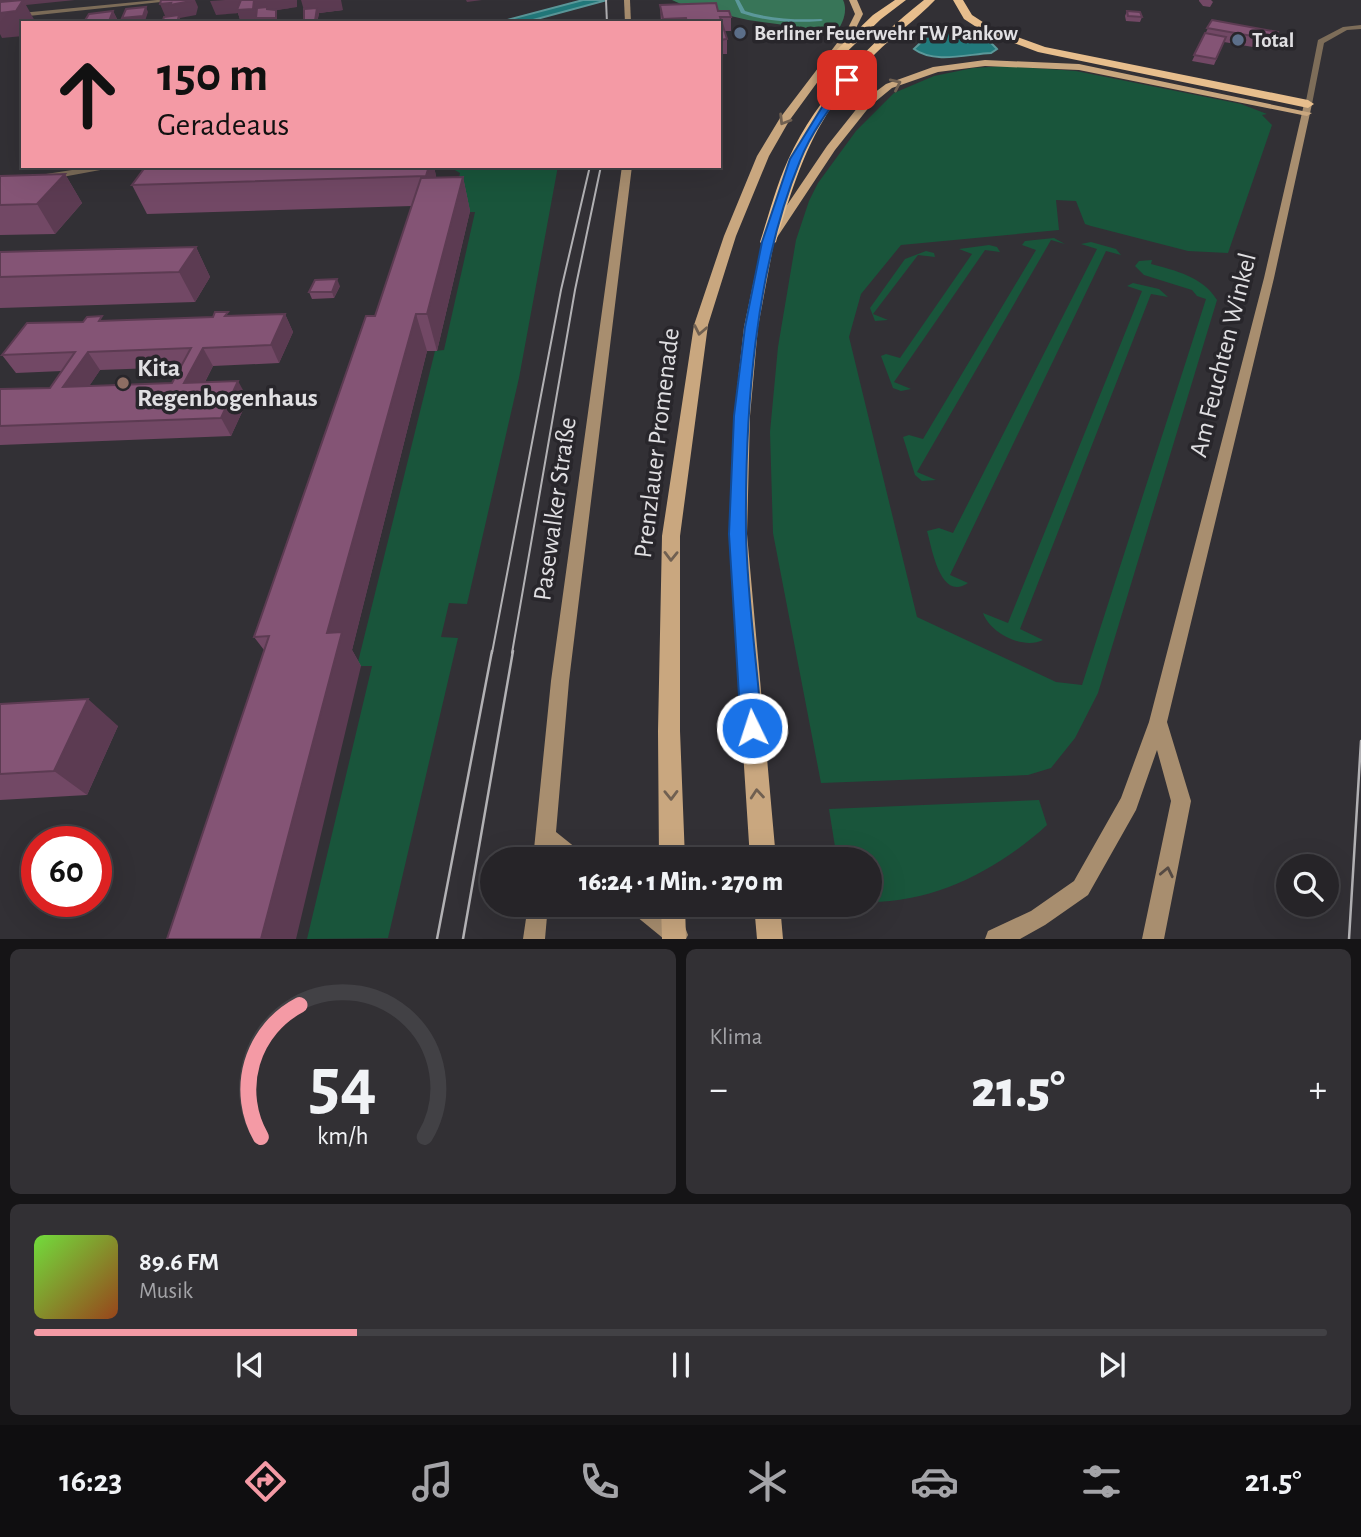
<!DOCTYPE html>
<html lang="de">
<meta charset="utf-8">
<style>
body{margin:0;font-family:"Alegreya Sans",sans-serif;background:#323034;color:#f1f3f6;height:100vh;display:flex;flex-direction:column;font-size:26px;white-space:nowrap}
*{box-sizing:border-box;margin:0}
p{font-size:23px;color:#a4a4a8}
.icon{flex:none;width:38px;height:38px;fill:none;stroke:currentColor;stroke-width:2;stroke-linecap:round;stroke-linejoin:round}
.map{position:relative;height:939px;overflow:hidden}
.panel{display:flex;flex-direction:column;gap:10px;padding:10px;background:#151416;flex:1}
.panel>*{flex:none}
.hud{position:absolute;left:21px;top:21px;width:700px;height:147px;border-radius:0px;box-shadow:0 7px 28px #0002,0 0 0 2px #424145;background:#f49aa5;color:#111;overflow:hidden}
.buttons{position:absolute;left:1276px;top:854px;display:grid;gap:14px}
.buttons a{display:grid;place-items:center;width:63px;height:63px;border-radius:50%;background:#262428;box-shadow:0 7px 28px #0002,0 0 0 2px #424145;font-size:35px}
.speed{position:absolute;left:21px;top:826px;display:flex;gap:14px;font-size:35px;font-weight:700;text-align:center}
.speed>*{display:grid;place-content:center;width:91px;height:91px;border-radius:50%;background:#262428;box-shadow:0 7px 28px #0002,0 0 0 2px #424145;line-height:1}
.speed .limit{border:10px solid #d22;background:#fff;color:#111}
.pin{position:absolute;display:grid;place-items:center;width:60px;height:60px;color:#fff;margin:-30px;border-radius:14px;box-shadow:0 4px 10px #0006}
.me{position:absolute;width:77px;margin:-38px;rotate:356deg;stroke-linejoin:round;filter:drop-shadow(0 0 5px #0008)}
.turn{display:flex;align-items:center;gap:24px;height:147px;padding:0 21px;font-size:32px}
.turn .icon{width:91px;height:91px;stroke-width:2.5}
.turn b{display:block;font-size:49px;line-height:60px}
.big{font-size:52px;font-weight:800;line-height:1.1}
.panel .widget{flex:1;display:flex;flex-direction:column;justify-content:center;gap:10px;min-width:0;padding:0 24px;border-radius:10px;background:#323034}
.panel .dial{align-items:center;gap:0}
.dial svg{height:182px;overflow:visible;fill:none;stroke:#424145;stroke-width:7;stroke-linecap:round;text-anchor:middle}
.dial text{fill:#f1f3f6;stroke:none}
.song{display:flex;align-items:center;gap:21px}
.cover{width:84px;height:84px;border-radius:10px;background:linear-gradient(135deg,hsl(100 70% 55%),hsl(20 70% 35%))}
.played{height:7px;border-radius:4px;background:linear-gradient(90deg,#f49aa5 25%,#424145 25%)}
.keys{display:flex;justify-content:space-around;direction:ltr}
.heat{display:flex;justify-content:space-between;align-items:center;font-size:38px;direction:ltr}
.panel .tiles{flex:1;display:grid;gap:10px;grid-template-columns:1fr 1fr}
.widget:last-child{grid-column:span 2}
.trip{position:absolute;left:480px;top:847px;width:402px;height:70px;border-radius:35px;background:#262428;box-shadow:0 7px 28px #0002,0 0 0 2px #424145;font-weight:800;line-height:70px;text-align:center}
.tabs{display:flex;height:112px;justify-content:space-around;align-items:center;background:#0f0e10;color:#a4a4a8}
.tabs .icon{width:49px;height:49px}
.tabs .current{color:#f49aa5}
.tabs b{font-size:32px;color:#f1f3f6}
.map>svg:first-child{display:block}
.green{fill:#19553b}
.forest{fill:#387558}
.water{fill:#22797b;stroke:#5b989a;stroke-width:2}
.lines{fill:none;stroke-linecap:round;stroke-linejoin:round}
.stream{fill:#5b989a;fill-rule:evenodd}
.minor{fill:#7d6d59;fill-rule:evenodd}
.secondary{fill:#a88e6f;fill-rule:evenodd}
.primary{fill:#c9a77f;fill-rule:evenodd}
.motorway{fill:#e7be8d;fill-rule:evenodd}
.tram-far1{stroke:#b2b1b4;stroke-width:2}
.tram{stroke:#b2b1b4;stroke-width:2.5}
.primary-bridge{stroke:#c9a77f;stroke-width:24}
.wall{fill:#724865;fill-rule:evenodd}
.shaded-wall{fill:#5c3b52}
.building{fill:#845475;stroke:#5c3b52;stroke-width:2;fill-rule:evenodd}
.oneway{stroke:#706051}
.oneway2{stroke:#554a43}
.route{fill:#1a73e8;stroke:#114b97;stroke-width:2}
.service-dot{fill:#5c6f8a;stroke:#28262b;stroke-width:2.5}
.education-dot{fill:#8d6e63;stroke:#28262b;stroke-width:2.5}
.labels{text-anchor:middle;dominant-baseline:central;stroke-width:7;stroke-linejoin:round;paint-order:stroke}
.far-poi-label{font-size:21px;font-weight:bold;fill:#e0dfe2;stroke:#28262b;text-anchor:start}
.street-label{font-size:26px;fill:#e0dfe2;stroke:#28262b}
.poi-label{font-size:26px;font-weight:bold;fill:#e0dfe2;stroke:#28262b;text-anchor:start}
</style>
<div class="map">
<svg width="1361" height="939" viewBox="0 0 1361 939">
<rect width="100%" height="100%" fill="#323035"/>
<g class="green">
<path d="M1006,66L1076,71L1241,104L1267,114L1262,115L1272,125L1228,253L1188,251L1091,226L1085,224L1076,201L1056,200L1059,230L901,245L861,294L849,337L917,617L1056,682L1082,685L1206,299L1197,296L1192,290L1144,275L1135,266L1139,261L1152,260L1151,264C1176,271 1202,276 1217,300L1098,693L1075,738L1051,768L1028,775L821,783L773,533L770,432L778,347L796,240L809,201L818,183L856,131L894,93L934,76L973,68Z"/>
<path d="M454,166H558L519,378L467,604L449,603L441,637L458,638L388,938L307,939L372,666H357L435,351L444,350L475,212H451L460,173L453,169Z"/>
<path d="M1054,238L1065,244L1051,240L917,472L936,480L922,481L915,475L903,437L909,435L923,439L1036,250L1022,245L1025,241Z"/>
<path d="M1091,242L1116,249L1121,255L1106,251L950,575L968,583C940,602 932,548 927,531L939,528L953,533L1097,249L1081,244Z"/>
<path d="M989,245L997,247L1000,252L985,250L894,382L911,389L901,391L893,388L881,356L886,354L900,358L972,254L959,249Z"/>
<path d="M926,251L934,253L935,257L918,255L873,314L888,320L875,321L870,308L905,259Z"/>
<path d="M1133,283L1159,289L1168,297L1151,294L1020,629L1043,640C1023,650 990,633 983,613L1008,623L1142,291L1127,286Z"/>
<path d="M1039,800L1047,825C999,869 937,902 870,902V859H837L829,809Z"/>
</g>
<path class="forest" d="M672,0H843C848,11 843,22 837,32L748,20L683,5Z"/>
<g class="water">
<path d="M583,0H607L522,23H496Z"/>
<path d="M948,25C964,26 987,37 997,49L991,53C968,54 934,64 914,49L938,26Z"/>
</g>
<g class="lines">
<path class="stream" d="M735,0H739L745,11C770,19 795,20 821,19L823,20L821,21C793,23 768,22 741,13Z"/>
<g class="minor">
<path d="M157,0H180L0,19V15Z"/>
<path d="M1361,25V29L1347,30L1324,43L1312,104L1305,106L1318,40L1343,27Z"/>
<path d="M98,166H122L46,180L41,177L46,174Z"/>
</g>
<g class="secondary">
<path d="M624,0H630L631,23H625Z"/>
<path d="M1308,102L1312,104L1274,278L1167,722L1191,801L1164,939H1142L1171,801L1157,750L1136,810L1088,895L1045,925L1020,939H985L988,931L1031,911L1074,881L1121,798L1149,722L1264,278L1304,104Z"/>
<path d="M622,166H632L569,681L556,832L581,852L584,859H558L553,855V859H533L551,681Z"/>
<path d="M528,905H548L545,939H523Z"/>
<path d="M628,905H655L685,927L688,935L686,939H664L631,912Z"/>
</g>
<g class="primary">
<path d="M849,0H857L863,14L854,32L789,121L769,156L736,236L708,325L680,536V731L685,859H659L658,731L662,536L694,325L724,236L757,156L780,118L847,30L855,14Z"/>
<path d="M985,60L1079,64L1312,113L1307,116L1079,70L985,66L938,72L892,88L870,106L835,150L774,242L758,327L750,416L747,534L776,859H750L729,534L734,416L744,327L762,242L827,146L862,102L886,84L933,67Z"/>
<path d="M754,905H780L783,939H757Z"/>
</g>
<g class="motorway">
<path d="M895,0H906L881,19L830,68H822V64L873,15Z"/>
<path d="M924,0H935C917,19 894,35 875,54C815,116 800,162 776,242L768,247L763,245L760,242C769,215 776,186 788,160C818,95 869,44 924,0Z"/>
<path d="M953,0H963L972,15L992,28L1045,47L1308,100L1314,104L1308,108L1038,52L984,32L964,19Z"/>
</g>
<g class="tram-far1">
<path d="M606,0L607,23"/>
<path d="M492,653L561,290L590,166"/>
<path d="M512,653L575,290L601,166"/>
</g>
<g class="tram">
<path d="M437,939L492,651"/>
<path d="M463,939L513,651"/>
<path d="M1349,939L1361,741"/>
</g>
<path class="primary-bridge" d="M673,905L674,939"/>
</g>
<g class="wall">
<path d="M1199,0H1211L1213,2L1210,7L1203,6L1199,1Z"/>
<path d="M660,5L718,11L731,17V31H725L727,39V54H719V23H661Z"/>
<path d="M297,7L275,10L277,15V23H241L238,13L216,15Z"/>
<path d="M304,9L343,10L319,13L317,23H305Z"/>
<path d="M113,11L118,21L117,23H85L84,22Z"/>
<path d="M1127,11L1142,17L1140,22L1126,21L1125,16Z"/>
<path d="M1212,20L1275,40L1270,50L1224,42L1214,65L1192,61Z"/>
<path d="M146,166H434L436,177H463L470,211L437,351H427L352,650L361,666L264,650L254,637L375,316L412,206L147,214L132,185Z"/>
<path d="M65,174L82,203L55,234L0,235V176Z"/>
<path d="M196,247L210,277L195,302L0,308V252Z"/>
<path d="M340,286L334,298L312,299L309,292Z"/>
<path d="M285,314L293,332L279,363L213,366L205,382L248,399L231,436L0,445V389L50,388L62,371L16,373L2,355L105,321ZM181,367L172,383L89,386L100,370Z"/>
<path d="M0,704L118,726L87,795L0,800Z"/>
</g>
<g class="shaded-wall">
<path d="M0,0H75L26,5L36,23H23V36L2,38L0,34Z"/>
<path d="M191,0H195L198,7L196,15L180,18V23H177L166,18L160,4Z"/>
<path d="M225,0H297V7L259,13L256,18L258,23H241L238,13L216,15L210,1Z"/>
<path d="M301,0H341L343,10L319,13L317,23H315V21L305,14Z"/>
<path d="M466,0H482L467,2Z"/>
<path d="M146,7L148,12L145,21H144V23H125L122,18Z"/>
<path d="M113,11L118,21L117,23H110L109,21Z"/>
<path d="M429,166H434L438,186L433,205L426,176Z"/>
<path d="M65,174L82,203L55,234L37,204Z"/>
<path d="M463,177L470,211L437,351L427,314Z"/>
<path d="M196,247L210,277L195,302L179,272Z"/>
<path d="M337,279L340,286L334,298L332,292Z"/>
<path d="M285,314L293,332L279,363L271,345Z"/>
<path d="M416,314L427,351L352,650L361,666L296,939H261L327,633Z"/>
<path d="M203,348L213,366L195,401L184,383Z"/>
<path d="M88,352L100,370L76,406L63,387Z"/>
<path d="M238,381L248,399L231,436L221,418Z"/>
<path d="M88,699L118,726L87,795L54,771Z"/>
</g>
<g class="building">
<path d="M23,0L16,11L0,13V2Z"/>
<path d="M161,0H191V1L170,5L171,3L160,4Z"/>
<path d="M241,0H254L253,9L237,10Z"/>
<path d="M716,3L718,11H729L731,17H720L727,39L719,40V23H687L686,18L663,19L660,5Z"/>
<path d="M146,7L143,16L122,18L126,9Z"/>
<path d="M267,7V9L276,10V18H256L257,8Z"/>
<path d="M317,8L315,21L304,20V9Z"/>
<path d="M113,11L109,21L84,22L89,14Z"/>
<path d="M1127,11L1140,12L1142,17L1128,16Z"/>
<path d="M179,15L177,23H162L164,17Z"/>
<path d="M142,18L141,23H120L121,20Z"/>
<path d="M1212,20L1278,32L1275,40L1207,28Z"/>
<path d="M1205,33L1226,37L1216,59L1194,55Z"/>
<path d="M146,166H429L426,176L132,185Z"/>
<path d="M65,174L37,204L0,205V176Z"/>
<path d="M463,177L427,314H416L327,633L342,632L261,939H167L269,636L254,637L366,316H375L421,178Z"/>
<path d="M196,247L179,272L0,277V252Z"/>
<path d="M337,279L332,292H309L315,280Z"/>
<path d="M215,312H228L225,316L285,314L271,345L203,348L184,383L238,381L221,418L0,426V389L50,388L75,352L2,355L27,323L83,322L87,317L102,316L99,321L213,317ZM191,348L172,383L63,387L88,352Z"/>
<path d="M88,699L54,771L0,774V704Z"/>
</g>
<defs><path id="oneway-chevron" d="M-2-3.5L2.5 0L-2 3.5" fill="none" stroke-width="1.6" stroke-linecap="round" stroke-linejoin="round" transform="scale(1.75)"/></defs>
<g class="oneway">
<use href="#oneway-chevron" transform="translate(896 84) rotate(-25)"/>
<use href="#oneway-chevron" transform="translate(784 120) rotate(122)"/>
<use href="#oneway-chevron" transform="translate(700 330) rotate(101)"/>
<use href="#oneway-chevron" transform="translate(671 556) rotate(91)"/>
<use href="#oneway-chevron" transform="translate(757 794) rotate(-95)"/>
<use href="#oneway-chevron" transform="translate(671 795) rotate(89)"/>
</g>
<use class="oneway2" href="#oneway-chevron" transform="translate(1167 872) rotate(-78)"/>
<path class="route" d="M844,79L851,80C832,105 811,132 800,161C754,273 745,412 746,532C747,597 757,663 762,728L759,735L752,738L744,735L741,728L729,534L734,416L745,327L762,242L790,159L827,99Z"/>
<g class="service-dot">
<circle cx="740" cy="33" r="7"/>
<circle cx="1238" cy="40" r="7"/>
</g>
<circle class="education-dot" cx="123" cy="383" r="7"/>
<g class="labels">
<g class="far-poi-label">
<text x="754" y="33">Berliner Feuerwehr FW Pankow</text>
<text x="1252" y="40">Total</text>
</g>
<g class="street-label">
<text transform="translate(1223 355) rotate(-76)">Am Feuchten Winkel</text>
<text transform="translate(657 443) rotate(-83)">Prenzlauer Promenade</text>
<text transform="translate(555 509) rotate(-82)">Pasewalker Straße</text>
</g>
<g class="poi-label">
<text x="137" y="368">Kita<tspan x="137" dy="30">Regenbogenhaus</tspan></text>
</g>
</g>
</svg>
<div class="buttons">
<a><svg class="icon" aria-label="search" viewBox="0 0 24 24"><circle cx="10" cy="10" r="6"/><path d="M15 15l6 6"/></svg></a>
</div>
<div class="speed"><div class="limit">60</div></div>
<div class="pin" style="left:847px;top:80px;background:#d93025"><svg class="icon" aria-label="arrive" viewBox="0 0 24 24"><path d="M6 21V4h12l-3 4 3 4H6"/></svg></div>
<svg class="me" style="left:752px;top:728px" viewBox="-20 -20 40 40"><circle r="17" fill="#1a73e8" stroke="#fff" stroke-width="3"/><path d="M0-11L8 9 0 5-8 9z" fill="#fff"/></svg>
<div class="trip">16:24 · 1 Min. · 270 m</div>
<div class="hud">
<div class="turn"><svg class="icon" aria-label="ahead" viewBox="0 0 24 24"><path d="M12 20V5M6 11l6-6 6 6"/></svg><div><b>150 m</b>Geradeaus</div></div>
</div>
</div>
<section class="panel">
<div class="tiles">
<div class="widget dial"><svg viewBox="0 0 100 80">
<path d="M14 69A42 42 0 1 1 86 69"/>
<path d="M14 69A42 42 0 0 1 31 11" stroke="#f49aa5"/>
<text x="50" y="56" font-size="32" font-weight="700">54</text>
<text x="50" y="72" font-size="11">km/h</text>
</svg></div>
<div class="widget"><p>Klima</p>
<div class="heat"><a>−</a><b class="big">21.5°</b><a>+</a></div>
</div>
<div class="widget">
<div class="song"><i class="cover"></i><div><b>89.6 FM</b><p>Musik</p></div></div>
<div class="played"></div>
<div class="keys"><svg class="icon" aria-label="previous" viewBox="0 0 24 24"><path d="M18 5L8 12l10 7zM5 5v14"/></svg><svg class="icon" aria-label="pause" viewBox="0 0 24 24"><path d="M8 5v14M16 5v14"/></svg><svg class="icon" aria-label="next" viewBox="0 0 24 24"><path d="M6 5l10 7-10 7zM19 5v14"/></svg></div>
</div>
</div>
</section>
<nav class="tabs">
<b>16:23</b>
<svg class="icon current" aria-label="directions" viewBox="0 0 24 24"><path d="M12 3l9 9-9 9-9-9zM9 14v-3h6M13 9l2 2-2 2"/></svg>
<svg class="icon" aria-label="music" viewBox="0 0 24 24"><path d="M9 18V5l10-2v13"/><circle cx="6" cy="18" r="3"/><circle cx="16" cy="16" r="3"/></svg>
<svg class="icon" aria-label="phone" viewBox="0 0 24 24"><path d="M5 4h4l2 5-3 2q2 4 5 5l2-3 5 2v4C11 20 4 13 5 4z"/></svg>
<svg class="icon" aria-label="climate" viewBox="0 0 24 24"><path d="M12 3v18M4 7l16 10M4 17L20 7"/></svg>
<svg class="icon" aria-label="car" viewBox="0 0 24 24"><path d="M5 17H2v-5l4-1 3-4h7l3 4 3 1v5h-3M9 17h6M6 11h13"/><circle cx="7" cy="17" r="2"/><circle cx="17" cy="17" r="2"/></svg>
<svg class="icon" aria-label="filters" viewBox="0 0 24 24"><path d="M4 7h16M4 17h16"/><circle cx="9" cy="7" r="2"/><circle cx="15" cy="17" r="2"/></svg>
<b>21.5°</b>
</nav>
